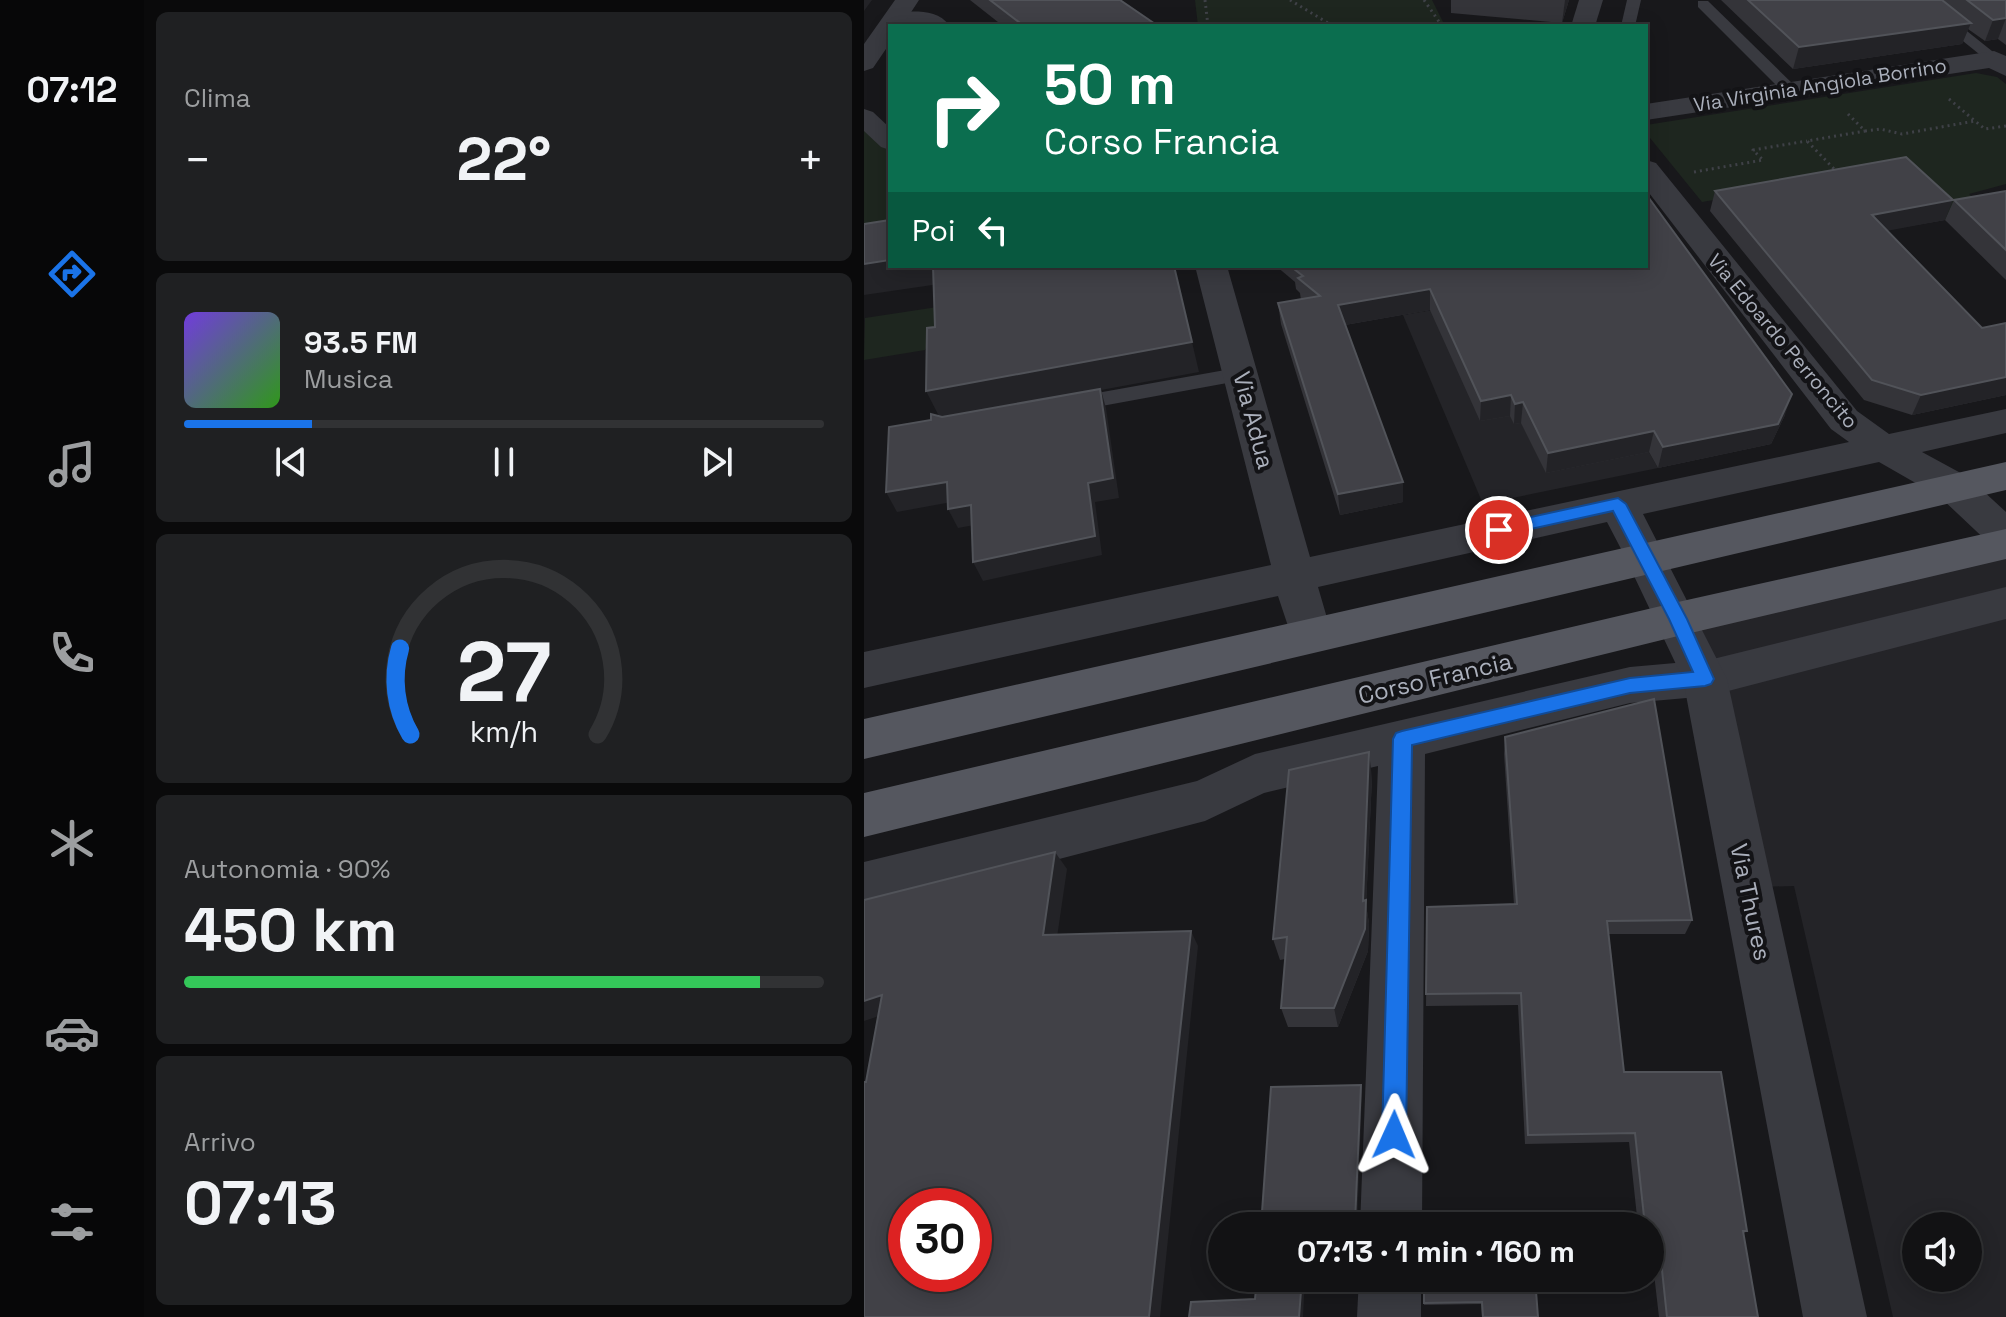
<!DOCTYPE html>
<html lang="it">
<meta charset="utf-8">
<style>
body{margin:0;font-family:"Space Grotesk",sans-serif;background:#1f2022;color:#f1f3f6;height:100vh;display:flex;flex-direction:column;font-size:30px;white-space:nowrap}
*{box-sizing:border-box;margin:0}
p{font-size:26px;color:#9c9ea0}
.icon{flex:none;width:44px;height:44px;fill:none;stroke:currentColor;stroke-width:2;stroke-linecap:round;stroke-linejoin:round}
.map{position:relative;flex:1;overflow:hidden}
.panel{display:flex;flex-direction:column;gap:12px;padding:12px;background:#0a0a0b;width:720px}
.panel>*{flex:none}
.guide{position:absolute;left:24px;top:24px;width:760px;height:244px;border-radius:0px;box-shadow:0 4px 20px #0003,0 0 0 2px #313234;background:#0b6e4f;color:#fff;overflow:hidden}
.controls{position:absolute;left:1038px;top:1212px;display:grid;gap:16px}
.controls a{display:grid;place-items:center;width:80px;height:80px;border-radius:50%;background:#121214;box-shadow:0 4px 20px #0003,0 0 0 2px #313234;font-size:40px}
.speed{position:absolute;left:24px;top:1188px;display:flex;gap:16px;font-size:40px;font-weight:700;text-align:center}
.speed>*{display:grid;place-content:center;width:104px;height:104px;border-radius:50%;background:#121214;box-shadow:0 4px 20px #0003,0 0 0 2px #313234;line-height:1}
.speed .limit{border:12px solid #d22;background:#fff;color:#111}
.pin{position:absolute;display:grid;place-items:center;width:68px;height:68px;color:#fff;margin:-34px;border:4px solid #fff;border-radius:50%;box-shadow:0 2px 8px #0007}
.me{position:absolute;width:88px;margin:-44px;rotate:1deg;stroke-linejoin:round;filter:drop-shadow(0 0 6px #0008)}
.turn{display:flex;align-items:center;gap:28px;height:168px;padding:0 24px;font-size:36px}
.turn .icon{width:104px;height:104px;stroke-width:2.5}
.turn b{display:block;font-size:56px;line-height:68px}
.then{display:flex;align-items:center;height:76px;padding:0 24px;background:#0003;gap:16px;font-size:30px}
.big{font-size:60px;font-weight:600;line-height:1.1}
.panel .tile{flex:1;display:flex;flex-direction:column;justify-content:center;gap:12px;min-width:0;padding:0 28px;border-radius:12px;background:#1f2022}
.panel .dial{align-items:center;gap:0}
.dial svg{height:208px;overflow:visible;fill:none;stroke:#313234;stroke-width:7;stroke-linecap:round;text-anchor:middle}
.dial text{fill:#f1f3f6;stroke:none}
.song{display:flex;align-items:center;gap:24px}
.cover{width:96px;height:96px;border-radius:12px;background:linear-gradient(135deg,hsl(260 70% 55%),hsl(110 70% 35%))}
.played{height:8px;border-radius:4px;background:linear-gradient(90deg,#1a73e8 20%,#313234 20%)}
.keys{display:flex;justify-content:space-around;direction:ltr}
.heat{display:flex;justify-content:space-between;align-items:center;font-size:44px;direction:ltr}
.charge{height:12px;border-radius:6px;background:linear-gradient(90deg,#34c759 90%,#313234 0)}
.trip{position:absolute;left:344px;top:1212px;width:456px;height:80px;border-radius:40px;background:#121214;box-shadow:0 4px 20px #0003,0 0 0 2px #313234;font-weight:600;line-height:80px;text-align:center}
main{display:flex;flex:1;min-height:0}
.dock{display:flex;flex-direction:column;width:144px;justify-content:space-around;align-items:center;background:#070708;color:#9c9ea0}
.dock .icon{width:56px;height:56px}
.dock .selected{color:#1a73e8}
.dock b{font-size:36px;color:#f1f3f6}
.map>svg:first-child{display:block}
.built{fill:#242428;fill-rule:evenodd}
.green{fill:#1e261f}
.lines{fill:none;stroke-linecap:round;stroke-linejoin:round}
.path{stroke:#3f4147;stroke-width:3;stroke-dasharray:2 4;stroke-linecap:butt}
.service{fill:#393a40;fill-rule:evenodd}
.pedestrian{fill:#393a40;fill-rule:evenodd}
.minor{fill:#393a40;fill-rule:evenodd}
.tertiary{fill:#393a40;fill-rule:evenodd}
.primary{fill:#55575f;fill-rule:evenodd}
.wall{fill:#343439}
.shaded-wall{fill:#232327}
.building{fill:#414147;stroke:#515359;stroke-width:2;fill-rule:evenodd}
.route{fill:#1a73e8;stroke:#114b97;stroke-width:2}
.labels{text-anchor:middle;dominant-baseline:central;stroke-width:8;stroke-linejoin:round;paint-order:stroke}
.far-street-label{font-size:20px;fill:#aaafbb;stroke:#131316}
.street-label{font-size:24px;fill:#aaafbb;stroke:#131316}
</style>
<main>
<nav class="dock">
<b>07:12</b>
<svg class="icon selected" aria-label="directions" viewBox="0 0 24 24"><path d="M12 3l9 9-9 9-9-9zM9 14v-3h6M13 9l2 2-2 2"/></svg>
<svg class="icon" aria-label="music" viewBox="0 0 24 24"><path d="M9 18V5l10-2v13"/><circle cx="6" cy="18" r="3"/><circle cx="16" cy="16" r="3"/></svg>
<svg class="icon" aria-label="phone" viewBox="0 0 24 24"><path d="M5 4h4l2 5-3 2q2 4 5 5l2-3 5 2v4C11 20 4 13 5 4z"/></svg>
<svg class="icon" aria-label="climate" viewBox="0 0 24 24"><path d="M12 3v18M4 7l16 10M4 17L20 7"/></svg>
<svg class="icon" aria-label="car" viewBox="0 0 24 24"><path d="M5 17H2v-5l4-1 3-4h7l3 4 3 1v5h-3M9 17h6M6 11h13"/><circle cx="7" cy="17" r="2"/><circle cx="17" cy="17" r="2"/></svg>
<svg class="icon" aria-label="filters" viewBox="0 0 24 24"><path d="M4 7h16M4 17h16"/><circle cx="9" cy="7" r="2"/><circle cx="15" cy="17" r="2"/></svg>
</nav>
<section class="panel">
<div class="tile"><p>Clima</p>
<div class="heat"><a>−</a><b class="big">22°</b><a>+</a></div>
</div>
<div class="tile">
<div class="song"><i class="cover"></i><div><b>93.5 FM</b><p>Musica</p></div></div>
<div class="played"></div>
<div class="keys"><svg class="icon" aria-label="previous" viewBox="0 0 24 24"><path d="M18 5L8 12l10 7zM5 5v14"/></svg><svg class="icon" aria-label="pause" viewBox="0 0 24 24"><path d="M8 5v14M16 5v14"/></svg><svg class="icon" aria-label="next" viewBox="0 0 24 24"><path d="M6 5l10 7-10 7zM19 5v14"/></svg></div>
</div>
<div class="tile dial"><svg viewBox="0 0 100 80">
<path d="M14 69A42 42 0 1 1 86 69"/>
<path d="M14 69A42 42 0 0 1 10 36" stroke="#1a73e8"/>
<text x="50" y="56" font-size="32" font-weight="700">27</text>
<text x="50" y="72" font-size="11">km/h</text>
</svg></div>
<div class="tile"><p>Autonomia · 90%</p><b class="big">450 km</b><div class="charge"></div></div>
<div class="tile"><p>Arrivo</p><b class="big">07:13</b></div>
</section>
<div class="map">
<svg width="1142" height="1317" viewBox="0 0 1142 1317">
<rect width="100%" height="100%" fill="#18181b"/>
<g class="built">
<path d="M692,289L794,468L619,504L539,315Z"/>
<path d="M1142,553V1317H1029L930,886L892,887L824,624ZM1052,1226H1104V1278H1052Z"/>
</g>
<g class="green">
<path d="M331,0H568L581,26H334Z"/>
<path d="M1112,73L1133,77L1142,84V184L1105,194L1124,212L1081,220L1027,169L838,202L782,133V125Z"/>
<path d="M0,120L26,150V228L0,231Z"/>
<path d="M80,306L61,350L0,360L1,318Z"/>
</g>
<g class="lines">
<g class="path">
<path d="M341,0L344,26"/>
<path d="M426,0L469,26"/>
<path d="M560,0L578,26"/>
<path d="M1085,99L1111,121"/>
<path d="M984,114L1001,131L1016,129L1038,134L1111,121L1121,129L1142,126"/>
<path d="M830,172L899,160L889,150L943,141"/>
<path d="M974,173L943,141L1001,131"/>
</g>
<g class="service">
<path d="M763,0H777L771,26H757Z"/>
<path d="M1048,0H1064L1138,59L1135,62H1125Z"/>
<path d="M834,1H844L932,87V93H920L834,7Z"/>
<path d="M378,367L385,369L388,374L385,379L205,412L197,410L194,405L197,400L205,398Z"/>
</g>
<g class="pedestrian">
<path d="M30,12C51,12 72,8 86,26L22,24L19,19L22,14Z"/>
<path d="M0,109L9,112L26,128V150L17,147L0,131Z"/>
</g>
<g class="minor">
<path d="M715,0H739L731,26H707Z"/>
<path d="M1130,51L1142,56V76L1125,68L782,120V104Z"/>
<path d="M782,160L792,163L993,411L1025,434L1142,409V433L1058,452L1104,477L1142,512V550L1128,546L1076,497L1015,462L779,514L801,557L795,568L781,572L767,568L743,522L454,587L468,635L461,647L446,652L431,647L414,596L0,688V652L407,565L331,266H363L446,557L985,442L967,429L782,189Z"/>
<path d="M1142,587V619L845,696L766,703L561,754L558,1226H496L514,766L400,793L341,821L0,910V862L333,781L391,754L766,667L845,660Z"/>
<path d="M495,1278H557V1317H493Z"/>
</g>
<g class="tertiary">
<path d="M31,0H55L38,26H26V43L9,68L0,71V44Z"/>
<path d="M781,542L795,546L863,679L1003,1317H939L819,679L761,557L767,546Z"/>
</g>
<g class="primary">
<path d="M1142,462V490L0,759V719Z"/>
<path d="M1142,529V559L814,636L0,837V793L814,602Z"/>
</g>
</g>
<g class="wall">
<path d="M106,0H256L294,26H139Z"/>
<path d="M587,0H705L698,23L587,13Z"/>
<path d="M857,0H1142V45L1134,39L1121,41L1104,29L1098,44L929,69Z"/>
<path d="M851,191L1081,220L1023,230L1118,328L1142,323V395L1048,415L1000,400L846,211Z"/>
<path d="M1142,191V280L1081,220L1090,200Z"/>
<path d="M412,266H687L689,269L921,415L907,444L794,468L785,452L682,473L657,423L650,424L646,416L616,421L566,310L481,325L539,502L476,515L417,324L414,303L437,300L436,293L432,289L431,282Z"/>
<path d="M641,737L828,920L821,934H745L760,1072L883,1231L879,1234L894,1317H795L786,1239V1226H774L765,1142L661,1144L654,1005L562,1006L563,907L650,905L640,754Z"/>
<path d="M508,778L502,905L505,923L504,951L474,1027H424L417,1008L421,959L416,960L409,939Z"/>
<path d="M560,1278L674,1317H618L617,1304L560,1305Z"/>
</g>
<g class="shaded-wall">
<path d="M0,0H8L0,11Z"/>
<path d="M701,0H705L698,23Z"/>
<path d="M1142,18L1134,39L1121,41L1129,20Z"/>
<path d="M1107,23L1098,44L929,69L935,47Z"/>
<path d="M1089,200L1081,220L1001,235L1008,215Z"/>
<path d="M26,260V266H74L82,283L0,295V264Z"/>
<path d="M566,289V310L475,326L474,305Z"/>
<path d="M328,342L335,372L237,390L242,408L255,498L231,502L238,555L119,581L109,562L231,536L77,420L62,391Z"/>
<path d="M1142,377V395L1048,415L1057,395Z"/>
<path d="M928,394L921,415L907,444L794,468L799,447Z"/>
<path d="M647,395L646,416L616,421L617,401Z"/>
<path d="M659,402L657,423L650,424L651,404Z"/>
<path d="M790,431L785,452L682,473L684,453Z"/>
<path d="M83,482L93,501L33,512L22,492Z"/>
<path d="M539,482V502L476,515L474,494Z"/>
<path d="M107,505L116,524L94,528L84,509Z"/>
<path d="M505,752L508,778L502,905L505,923L504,951L474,1027L470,1008L499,901Z"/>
<path d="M191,852L203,869L191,951L179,935Z"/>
<path d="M327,931L334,946L296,1317H285Z"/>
<path d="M18,995L36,1009L0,1021V1001Z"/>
<path d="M497,1085L498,1092L493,1226L491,1222Z"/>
<path d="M438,1278H441L439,1317H435Z"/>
</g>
<g class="building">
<path d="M126,0H256L294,26H160Z"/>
<path d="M884,0H1078L1107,23L935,47Z"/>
<path d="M1103,0H1142V18L1129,20Z"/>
<path d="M1042,157L1089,200L1008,215L1118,328L1142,323V377L1057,395L1008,380L851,191Z"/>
<path d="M1142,191V250L1090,200Z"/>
<path d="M782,194L928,394L914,424L799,447L790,431L684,453L659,402L651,404L647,395L617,401L566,289L474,305L539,482L474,494L414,303L456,296L434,278L439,276L430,269L434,266H687L689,269L707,266H782Z"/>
<path d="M26,220V260L0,264V224Z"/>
<path d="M69,266H310L328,342L62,391L63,328L71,327Z"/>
<path d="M236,389L249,478L224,483L231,536L109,562L107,505L84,509L83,482L22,492L25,427L67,420V414L78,417Z"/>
<path d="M790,699L828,920L743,921L760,1072H857L883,1231H879L894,1317H803L794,1232L786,1233V1226H781L771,1133L664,1135L657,993L562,994L563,907L653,904L641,737Z"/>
<path d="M505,752L499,901L502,900L501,929L470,1008H417L423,937L409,939L425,770Z"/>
<path d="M191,852L179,935L327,931L285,1317H0V1082H2L18,995L0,1001V900ZM42,1206H110V1274H42Z"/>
<path d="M497,1085L491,1222L501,1225V1226H397L407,1087Z"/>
<path d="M393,1278H438L435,1317H325L327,1302L391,1299Z"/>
<path d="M560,1278H671L674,1317H619L618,1302L560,1303Z"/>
</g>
<path class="route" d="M754,498L762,504L823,619L850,679L847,684L841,686L766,693L548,745L542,1135L538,1143L530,1147L521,1143L518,1135L529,739L532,733L538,731L766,678L829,672L805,619L749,511L635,536L627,530L635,524Z"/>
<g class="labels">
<g class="far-street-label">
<text transform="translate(956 85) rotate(-9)">Via Virginia Angiola Borrino</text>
<text transform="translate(919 341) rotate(50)">Via Edoardo Perroncito</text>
</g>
<g class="street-label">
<text transform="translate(390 420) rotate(75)">Via Adua</text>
<text transform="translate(571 678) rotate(-13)">Corso Francia</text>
<text transform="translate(887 902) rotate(78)">Via Thures</text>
</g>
</g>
</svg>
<div class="controls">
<a><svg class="icon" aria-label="sound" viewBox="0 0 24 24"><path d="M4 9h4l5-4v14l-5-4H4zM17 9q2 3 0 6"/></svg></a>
</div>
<div class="speed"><div class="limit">30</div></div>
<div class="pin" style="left:635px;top:530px;background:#d93025"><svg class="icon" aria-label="arrive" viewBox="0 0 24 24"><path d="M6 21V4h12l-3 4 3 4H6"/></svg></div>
<svg class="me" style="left:530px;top:1135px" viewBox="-20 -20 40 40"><path d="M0-17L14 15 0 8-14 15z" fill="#1a73e8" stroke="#fff" stroke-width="4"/></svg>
<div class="trip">07:13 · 1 min · 160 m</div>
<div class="guide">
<div class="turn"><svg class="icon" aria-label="right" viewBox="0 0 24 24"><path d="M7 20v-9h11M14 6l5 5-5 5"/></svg><div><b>50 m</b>Corso Francia</div></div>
<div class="then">Poi<svg class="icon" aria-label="left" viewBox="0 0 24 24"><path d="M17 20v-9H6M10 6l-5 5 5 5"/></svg></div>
</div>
</div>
</main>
